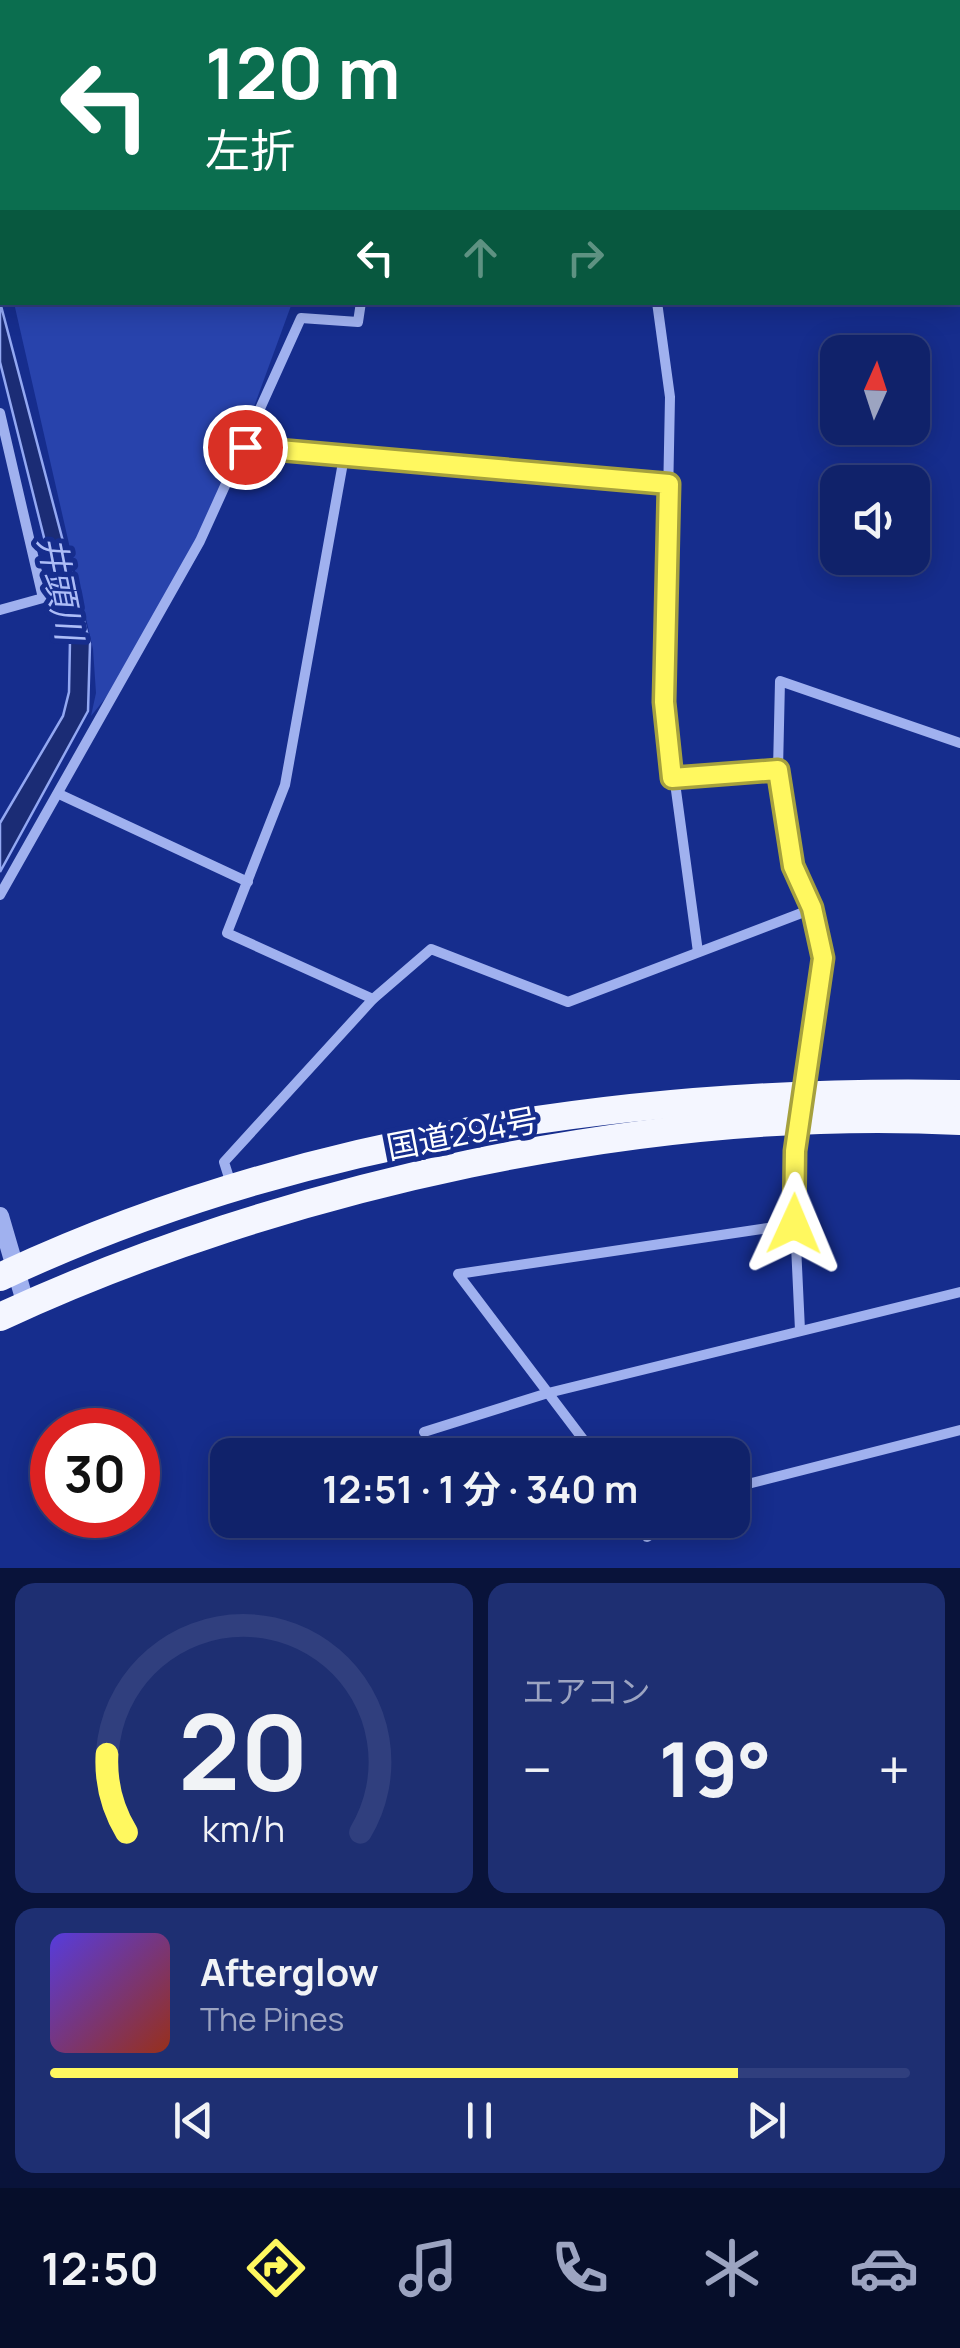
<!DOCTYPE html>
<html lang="ja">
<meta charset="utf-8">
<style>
body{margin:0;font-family:Manrope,"Noto Sans JP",sans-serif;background:#1e2f72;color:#f1f3f6;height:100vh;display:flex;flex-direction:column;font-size:38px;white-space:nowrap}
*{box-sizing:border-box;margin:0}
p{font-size:32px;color:#9ca4c1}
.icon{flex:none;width:55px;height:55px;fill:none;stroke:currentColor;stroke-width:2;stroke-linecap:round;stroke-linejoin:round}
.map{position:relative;height:1568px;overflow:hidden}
.panel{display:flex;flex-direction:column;gap:15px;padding:15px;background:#09133a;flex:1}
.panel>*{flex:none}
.banner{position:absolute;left:0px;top:0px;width:960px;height:305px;box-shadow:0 5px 25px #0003,0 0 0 2px #303f7e;background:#0b6e4f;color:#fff;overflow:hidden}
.needle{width:65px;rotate:3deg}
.fabs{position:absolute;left:820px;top:335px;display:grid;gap:20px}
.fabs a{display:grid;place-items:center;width:110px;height:110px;border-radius:20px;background:#10226a;box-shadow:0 5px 25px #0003,0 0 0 2px #303f7e;font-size:50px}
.speed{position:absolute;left:30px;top:1408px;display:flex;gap:20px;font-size:50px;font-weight:700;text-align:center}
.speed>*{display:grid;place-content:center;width:130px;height:130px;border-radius:50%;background:#10226a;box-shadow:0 5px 25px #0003,0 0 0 2px #303f7e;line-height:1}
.speed .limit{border:15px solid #d22;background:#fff;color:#111}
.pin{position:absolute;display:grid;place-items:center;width:85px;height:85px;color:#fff;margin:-42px;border:5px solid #fff;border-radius:50%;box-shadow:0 2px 10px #0007}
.me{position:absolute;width:110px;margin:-55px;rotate:1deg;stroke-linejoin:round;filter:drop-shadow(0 0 8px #0008)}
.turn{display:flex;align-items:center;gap:35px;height:210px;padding:0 40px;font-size:45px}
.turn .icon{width:130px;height:130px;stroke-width:2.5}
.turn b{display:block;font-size:70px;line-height:85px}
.lanes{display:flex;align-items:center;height:95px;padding:0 40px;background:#0003;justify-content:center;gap:50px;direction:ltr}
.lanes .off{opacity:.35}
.big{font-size:75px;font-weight:700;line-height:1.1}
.panel .tile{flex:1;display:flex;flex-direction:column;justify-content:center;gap:15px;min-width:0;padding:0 35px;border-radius:20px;background:#1e2f72}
.panel .dial{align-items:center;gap:0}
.dial svg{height:260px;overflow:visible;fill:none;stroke:#303f7e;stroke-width:7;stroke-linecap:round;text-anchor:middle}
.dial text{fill:#f1f3f6;stroke:none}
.song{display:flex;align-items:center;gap:30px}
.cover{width:120px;height:120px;border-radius:15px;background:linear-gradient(135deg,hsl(250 70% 55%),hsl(10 70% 35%))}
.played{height:10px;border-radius:5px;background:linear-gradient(90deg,#fff85f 80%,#303f7e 80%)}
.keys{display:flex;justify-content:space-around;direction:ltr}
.heat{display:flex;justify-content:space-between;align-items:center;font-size:55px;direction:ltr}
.panel .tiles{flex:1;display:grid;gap:15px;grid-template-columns:1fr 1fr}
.tile:last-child{grid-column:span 2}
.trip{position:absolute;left:210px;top:1438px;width:540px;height:100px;border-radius:20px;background:#10226a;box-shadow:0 5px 25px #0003,0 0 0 2px #303f7e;font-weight:700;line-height:100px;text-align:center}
.dock{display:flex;height:160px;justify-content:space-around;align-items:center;background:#060e2a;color:#9ca4c1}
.dock .icon{width:70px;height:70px}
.dock .on{color:#fff85f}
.dock b{font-size:45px;color:#f1f3f6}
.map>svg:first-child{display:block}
.green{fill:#2843ac}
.water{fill:#1b2c75;stroke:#93a8f2;stroke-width:2.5}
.building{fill:#3a52b4;stroke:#c7d2fb;stroke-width:2.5}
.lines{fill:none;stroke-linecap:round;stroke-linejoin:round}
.path{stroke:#a0b1ef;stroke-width:5;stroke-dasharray:5 8;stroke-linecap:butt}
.minor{stroke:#a0b1ef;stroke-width:10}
.tertiary{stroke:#a0b1ef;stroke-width:18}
.trunk{stroke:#f4f6ff;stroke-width:28}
.route-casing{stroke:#a6a13e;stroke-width:25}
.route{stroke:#fff85f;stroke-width:18}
.labels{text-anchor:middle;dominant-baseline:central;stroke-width:10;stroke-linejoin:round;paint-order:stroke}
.street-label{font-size:32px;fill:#fff;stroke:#162d8d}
.water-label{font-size:35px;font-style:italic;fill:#acbcf7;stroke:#162d8d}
</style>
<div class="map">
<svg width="960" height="1568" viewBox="0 0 960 1568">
<rect width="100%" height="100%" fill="#162d8d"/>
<path class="green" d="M14,303H292L203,546L136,660L91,716L96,693L93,649Z"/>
<path class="water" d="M0,302L90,644L88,711L0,872V823L63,716L69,692L70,641L0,362Z"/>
<path class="building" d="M0,0H208L209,2H2V93Z"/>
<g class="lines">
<path class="path" d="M0,145L2,157"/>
<g class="minor">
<path d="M397,0V2"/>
<path d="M928,0L931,2"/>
<path d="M227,2V0"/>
<path d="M642,2V0"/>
<path d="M958,21L960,23"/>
<path d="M958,248L960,242"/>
<path d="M0,270L2,269"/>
<path d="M657,302L670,397L664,702L698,952"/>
<path d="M0,413L43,598L0,610"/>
<path d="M245,447L669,485"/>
<path d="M344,457L285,785L227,933L373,999"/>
<path d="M672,779L778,770"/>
<path d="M59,794L248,882"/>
<path d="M0,895L200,541L301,318L358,322L361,302"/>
<path d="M802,1093L823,957L812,909L793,866L778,770L780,681L960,743"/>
<path d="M231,1184L224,1162L373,999L431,949L568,1002L812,909"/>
<path d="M795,1224L798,1125"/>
<path d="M424,1432L548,1393L960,1292"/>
<path d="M595,1455L458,1274L795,1224L800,1330"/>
<path d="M732,1488L960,1430"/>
<path d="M636,1520L647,1537L675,1520"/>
</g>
<path class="tertiary" d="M0,1216L26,1305"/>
<g class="trunk">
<path d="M0,1277C296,1138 636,1088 960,1094"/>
<path d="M0,1317C282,1186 649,1105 960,1121"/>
</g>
</g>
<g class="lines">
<g class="route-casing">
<path id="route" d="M245,447L669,484L664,702L672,778L778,770L793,866L812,908L823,958L795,1151L794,1224"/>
</g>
<use href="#route" class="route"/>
</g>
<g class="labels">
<g class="street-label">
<text transform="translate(462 1133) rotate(-11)">国道294号</text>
</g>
<g class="water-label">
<text transform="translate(61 588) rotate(79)">井頭川</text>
</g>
</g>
</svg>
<div class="fabs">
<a><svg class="needle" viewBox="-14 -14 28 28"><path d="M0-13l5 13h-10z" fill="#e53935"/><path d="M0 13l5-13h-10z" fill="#9ca4c1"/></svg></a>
<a><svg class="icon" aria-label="sound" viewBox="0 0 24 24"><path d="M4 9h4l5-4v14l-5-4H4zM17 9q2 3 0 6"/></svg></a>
</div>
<div class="speed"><div class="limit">30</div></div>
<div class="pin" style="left:245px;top:447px;background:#d93025"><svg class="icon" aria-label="arrive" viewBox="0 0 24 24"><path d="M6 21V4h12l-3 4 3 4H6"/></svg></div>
<svg class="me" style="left:794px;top:1224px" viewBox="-20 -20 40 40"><path d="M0-17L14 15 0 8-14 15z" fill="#fff85f" stroke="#fff" stroke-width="4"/></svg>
<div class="trip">12:51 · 1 分 · 340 m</div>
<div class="banner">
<div class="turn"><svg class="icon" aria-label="left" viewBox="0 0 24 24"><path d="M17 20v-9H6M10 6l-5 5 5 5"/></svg><div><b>120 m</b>左折</div></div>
<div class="lanes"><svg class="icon" aria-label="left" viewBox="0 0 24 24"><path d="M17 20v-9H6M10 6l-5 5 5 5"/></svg><svg class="icon off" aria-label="ahead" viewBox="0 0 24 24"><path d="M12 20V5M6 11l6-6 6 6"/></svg><svg class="icon off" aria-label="right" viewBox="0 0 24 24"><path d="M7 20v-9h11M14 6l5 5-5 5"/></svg></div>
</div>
</div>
<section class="panel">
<div class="tiles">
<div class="tile dial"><svg viewBox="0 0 100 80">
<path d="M14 69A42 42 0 1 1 86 69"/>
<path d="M14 69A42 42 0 0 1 8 45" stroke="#fff85f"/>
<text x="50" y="56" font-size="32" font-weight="700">20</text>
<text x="50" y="72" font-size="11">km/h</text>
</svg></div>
<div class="tile"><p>エアコン</p>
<div class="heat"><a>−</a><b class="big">19°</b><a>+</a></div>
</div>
<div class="tile">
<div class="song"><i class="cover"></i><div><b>Afterglow</b><p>The Pines</p></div></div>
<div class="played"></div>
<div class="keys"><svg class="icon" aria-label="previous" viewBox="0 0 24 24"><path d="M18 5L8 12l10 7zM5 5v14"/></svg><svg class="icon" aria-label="pause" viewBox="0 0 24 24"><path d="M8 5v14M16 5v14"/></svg><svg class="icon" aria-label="next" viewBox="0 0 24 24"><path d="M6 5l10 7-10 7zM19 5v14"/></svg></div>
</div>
</div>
</section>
<nav class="dock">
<b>12:50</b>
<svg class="icon on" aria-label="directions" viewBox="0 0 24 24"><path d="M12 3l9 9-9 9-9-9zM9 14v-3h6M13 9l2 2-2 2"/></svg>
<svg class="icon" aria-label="music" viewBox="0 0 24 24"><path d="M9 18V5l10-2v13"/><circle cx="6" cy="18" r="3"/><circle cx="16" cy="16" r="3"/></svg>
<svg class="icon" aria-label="phone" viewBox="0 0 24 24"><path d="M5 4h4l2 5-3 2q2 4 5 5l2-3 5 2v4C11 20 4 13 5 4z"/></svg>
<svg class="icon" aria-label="climate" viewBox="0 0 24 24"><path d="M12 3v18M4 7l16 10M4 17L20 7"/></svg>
<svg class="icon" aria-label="car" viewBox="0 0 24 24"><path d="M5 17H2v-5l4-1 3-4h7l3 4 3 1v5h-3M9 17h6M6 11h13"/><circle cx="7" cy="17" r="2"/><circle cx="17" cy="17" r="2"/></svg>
</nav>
